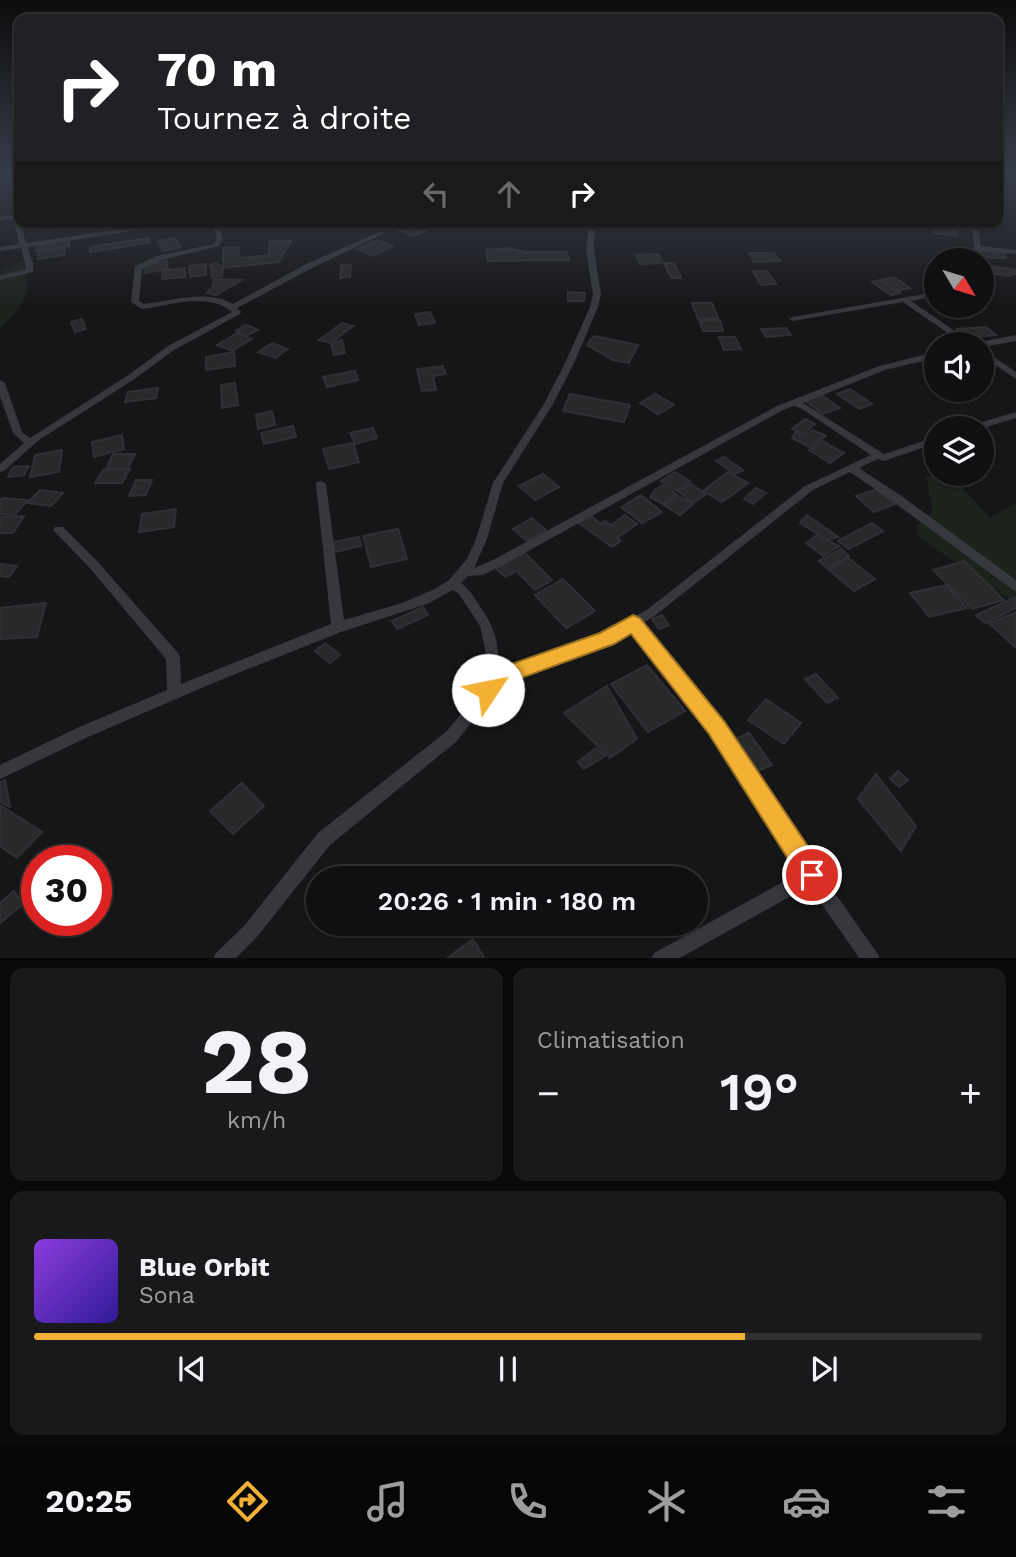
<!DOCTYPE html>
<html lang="fr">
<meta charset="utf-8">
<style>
body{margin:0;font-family:"Work Sans",sans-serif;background:#19191b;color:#f1f3f6;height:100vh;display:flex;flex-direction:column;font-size:26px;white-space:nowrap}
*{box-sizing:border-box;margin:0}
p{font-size:23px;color:#9c9d9f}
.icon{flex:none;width:38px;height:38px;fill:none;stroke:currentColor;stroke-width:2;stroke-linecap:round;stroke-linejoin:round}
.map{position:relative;height:958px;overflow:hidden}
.panel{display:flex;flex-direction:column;gap:10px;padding:10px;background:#09090a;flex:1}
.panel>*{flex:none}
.top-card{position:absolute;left:14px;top:14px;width:989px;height:214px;border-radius:14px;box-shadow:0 2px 5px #0004,0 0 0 2px #303032;background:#202124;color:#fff;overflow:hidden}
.needle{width:46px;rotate:128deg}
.tools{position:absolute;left:924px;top:248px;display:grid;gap:14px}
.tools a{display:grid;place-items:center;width:70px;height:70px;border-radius:50%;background:#101012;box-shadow:0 2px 5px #0004,0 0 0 2px #303032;font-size:35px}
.speed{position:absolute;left:21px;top:845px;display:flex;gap:14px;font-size:35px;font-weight:700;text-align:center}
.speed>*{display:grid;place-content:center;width:91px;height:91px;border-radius:50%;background:#101012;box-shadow:0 2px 5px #0004,0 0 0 2px #303032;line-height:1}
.speed .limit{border:10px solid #d22;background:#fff;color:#111}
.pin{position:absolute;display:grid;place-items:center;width:60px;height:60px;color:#fff;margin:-30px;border:4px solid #fff;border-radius:50%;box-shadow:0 2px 7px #0007}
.me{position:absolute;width:77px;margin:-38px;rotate:56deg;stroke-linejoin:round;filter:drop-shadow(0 0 5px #0008)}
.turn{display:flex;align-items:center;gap:24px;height:147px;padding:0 28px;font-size:32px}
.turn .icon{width:91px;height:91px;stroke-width:2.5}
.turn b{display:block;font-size:49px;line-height:60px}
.lanes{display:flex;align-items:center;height:66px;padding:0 28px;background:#0003;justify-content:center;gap:35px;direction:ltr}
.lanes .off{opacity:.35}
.big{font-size:52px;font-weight:600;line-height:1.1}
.panel .widget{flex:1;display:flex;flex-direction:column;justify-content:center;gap:10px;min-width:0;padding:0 24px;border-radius:14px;background:#19191b}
.panel .dial{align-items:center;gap:0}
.dial b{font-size:91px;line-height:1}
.song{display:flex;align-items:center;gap:21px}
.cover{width:84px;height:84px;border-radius:10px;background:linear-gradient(135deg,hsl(270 70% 55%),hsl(250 70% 35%))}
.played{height:7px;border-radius:4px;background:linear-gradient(90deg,#f2b134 75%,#303032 75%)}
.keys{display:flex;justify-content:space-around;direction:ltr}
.heat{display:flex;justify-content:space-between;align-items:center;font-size:38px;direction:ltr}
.panel .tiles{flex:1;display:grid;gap:10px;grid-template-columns:1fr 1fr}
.widget:last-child{grid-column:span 2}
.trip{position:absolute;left:306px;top:866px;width:402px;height:70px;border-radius:35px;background:#101012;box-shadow:0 2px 5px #0004,0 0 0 2px #303032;font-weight:600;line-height:70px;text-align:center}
.tab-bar{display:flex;height:112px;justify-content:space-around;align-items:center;background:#060607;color:#9c9d9f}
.tab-bar .icon{width:49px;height:49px}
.tab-bar .on{color:#f2b134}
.tab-bar b{font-size:32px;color:#f1f3f6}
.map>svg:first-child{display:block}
.green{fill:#1c231d}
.building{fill:#29292c;stroke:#303034;stroke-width:2}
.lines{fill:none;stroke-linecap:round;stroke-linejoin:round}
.street{fill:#37383d;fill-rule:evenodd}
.route{fill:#f2b134;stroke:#9d7322;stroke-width:2}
</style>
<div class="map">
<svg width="1016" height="959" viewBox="0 0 1016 959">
<rect width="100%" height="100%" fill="#161618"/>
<g class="green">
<path d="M23,261C32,299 25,302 0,329V270Z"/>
<path d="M926,476L954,479L990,518L1016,503V604L919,537L917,526L933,511Z"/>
</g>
<g class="building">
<path d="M43,222H66L65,227L42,230Z"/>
<path d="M415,223L430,229L413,236L398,230Z"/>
<path d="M935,226L957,230L956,236L934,233Z"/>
<path d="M149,238V243L90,252V247Z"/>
<path d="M175,238L181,247L163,251L158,241Z"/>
<path d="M69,240V246L36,251L37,245Z"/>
<path d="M377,240L393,246L373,256L357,249Z"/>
<path d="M270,241H291L279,262L223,268V248L238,247L239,258L268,255Z"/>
<path d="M65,247L64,255L38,259L39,251Z"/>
<path d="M508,248L526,252H567L569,260L488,261L486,250Z"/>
<path d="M980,250L1004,253L1006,258L982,257Z"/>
<path d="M749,253H774L780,261L754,262Z"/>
<path d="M658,254L663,263L640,264L636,255Z"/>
<path d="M167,261L168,269L145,273L144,265Z"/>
<path d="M216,263L223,268L222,276L212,277L210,265Z"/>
<path d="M664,263H674L681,278H671Z"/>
<path d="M206,264V275L190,277L189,266Z"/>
<path d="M341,265H351L350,277L340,278Z"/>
<path d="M984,265L1016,270V274L1008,276L984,272Z"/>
<path d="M185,268V277L162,279L163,271Z"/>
<path d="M753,271H767L776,284L761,285Z"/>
<path d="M894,277L910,288L897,291L881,280Z"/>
<path d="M214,279L242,280L216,295L207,293L213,286Z"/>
<path d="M880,280L900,293L891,295L872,282Z"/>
<path d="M568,292L585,293L584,301H568Z"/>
<path d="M692,303H712L718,318L698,319Z"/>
<path d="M430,312L435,323L419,325L415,314Z"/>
<path d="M82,319L86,329L75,332L71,322Z"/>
<path d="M699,320H720L723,331H703Z"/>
<path d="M342,323L353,326L331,343L319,340Z"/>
<path d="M245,325L252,327L258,330L246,336L236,331Z"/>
<path d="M986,327L996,335L966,338L957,329Z"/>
<path d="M786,328L791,335L766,337L761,329Z"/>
<path d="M237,333L252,339L232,351L217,345Z"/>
<path d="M594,336L638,345L629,363L613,360L587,345Z"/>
<path d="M719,337H735L741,349L724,350Z"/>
<path d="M342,340L345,353L334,355L331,343Z"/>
<path d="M272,343L288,349L275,358L258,352Z"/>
<path d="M234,352L235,366L206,370V357Z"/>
<path d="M443,366L446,374L433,376L436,390L422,391L417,369Z"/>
<path d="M355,371L358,380L327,387L323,377Z"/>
<path d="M235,383L238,405L222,408L221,385Z"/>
<path d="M158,388L156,398L125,402L128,392Z"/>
<path d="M850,389L872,404L859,409L837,394Z"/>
<path d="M570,394L630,405L624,422L563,411Z"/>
<path d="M656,394L674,405L658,414L640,403Z"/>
<path d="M820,394L840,408L823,414L804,400Z"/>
<path d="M272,411L275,425L258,429L256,415Z"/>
<path d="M805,419L815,424L803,434L792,429Z"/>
<path d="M293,426L296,437L264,444L261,433Z"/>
<path d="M373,428L377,438L355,444L350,433Z"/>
<path d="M813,430L826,436L810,447L792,438L796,432L805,435Z"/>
<path d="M122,435L124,449L94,457L92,442Z"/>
<path d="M822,441L844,453L830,463L809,450Z"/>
<path d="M353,443L359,462L329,469L323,449Z"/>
<path d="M62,450L59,472L30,477L35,455Z"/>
<path d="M113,454H135L128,468L106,469Z"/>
<path d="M724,457L743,470L735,474L716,461Z"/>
<path d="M29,466L24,475L8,477L13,467Z"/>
<path d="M104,469H130L122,483H95Z"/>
<path d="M675,472L690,481L677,491L661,481Z"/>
<path d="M728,472L748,483L722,502L703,491Z"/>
<path d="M543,474L559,487L535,500L519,486Z"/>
<path d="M136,480H152L146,495L129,496Z"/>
<path d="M691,484L706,494L693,503L678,491Z"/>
<path d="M663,485L676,494L663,504L650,497L655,490Z"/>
<path d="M756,488L766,493L753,504L744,499Z"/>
<path d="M877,489L895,504L874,512L856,496Z"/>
<path d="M40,490L63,493L51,506L27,503Z"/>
<path d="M641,495L662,512L642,523L621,507Z"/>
<path d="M677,495L693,504L680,515L664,505Z"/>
<path d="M3,498L28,500L14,516L0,514V501Z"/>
<path d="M176,509L174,527L139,532L142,514Z"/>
<path d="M625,515L637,524L617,538L621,541L612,547L579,523L591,516L601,524L605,521L611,525Z"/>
<path d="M807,515L838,537L828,540L800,523Z"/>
<path d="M24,516L13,533H0V517Z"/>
<path d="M532,518L546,530L527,541L513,529Z"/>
<path d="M872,523L883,531L849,549L838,541Z"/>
<path d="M398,529L407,559L371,567L363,536Z"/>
<path d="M817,535L839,546L823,556L806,543Z"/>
<path d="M359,537L361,546L335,552L333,542Z"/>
<path d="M841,549L849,556L827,568L819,561Z"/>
<path d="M524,552L552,580L535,590L516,571L506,577L496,569Z"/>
<path d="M848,558L875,579L854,591L828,569Z"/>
<path d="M964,561L1004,600L972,609L933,570Z"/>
<path d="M0,564L17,566L9,577L0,576Z"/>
<path d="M563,579L595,611L566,628L535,595Z"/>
<path d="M946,585L967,608L929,617L910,593Z"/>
<path d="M1016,597V608L985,623L976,615Z"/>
<path d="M46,603L37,637L0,639V608Z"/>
<path d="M423,607L428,615L397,629L392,621Z"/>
<path d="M1016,612V648L989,623Z"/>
<path d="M662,615L669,625L659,629L652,619Z"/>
<path d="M325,643L340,655L330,663L315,651Z"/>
<path d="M647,665L685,711L648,732L611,684Z"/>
<path d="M816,674L838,698L827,703L805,679Z"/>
<path d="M607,686L637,739L610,758L564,713Z"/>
<path d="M766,699L801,723L784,744L748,720Z"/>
<path d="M749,733L772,765L755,772L733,740Z"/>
<path d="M596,748L605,756L584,769L578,762Z"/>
<path d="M898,771L908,780L899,787L890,779Z"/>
<path d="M876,774L916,826L901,851L858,799Z"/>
<path d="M5,780L10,807L0,802V783Z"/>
<path d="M242,783L264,806L233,834L210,811Z"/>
<path d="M0,805L42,832L17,858L0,846Z"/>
<path d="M14,891L23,904L0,923V903Z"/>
<path d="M473,939L485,959H446Z"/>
</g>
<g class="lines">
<g class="street">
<path d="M9,215L19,219L26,243L171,222H190L27,247L33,263V272L0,280V276L26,269L21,248L0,251V247L19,244L14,221L9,219L0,221V217Z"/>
<path d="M211,222H217L223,238L219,246L162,260L142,269L139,301L144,304C173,301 205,289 233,304L308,263L380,232L385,233L314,267L237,308L241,312L240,314L174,350L133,380L39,440L4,471L0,472V464L24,443L13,433L0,396V380L5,383L22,432L30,438L127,376L168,346L232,312C207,291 170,306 142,309L131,302L135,266L157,256L214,244L217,238Z"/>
<path d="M589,222H595L594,250L601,294L598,307L574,363L553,404L503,483L487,539L474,568L495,559L777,406L879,366L936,352V358L885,370L803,403L884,454L936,437V443L887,460L883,461L878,459L859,468L900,495L1016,580V591L1012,589L892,501L850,472L813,490L656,615L641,624L722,723L818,869L877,953L880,959H860L809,886L678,959H651L654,953L801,872L712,731L631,630L612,642L497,683L493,694L457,741L330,845L256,938L235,959H213L216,953L244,926L318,833L447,731L482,688L486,671L485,648L480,626L459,594L453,590L427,604L341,632L213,683L88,737L0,779V765L77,728L167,690L166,659L89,567L53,530L55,527H63L97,561L178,653L180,657L181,684L331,624L316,484L317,482L321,481L326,484L344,620L402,603L435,589L449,580L467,559L476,539L493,483L544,404L565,363L590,307L593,294L586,250ZM794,406L802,409L871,455L805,486L648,609L602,634L500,671C498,642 496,629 479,605C474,597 469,589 461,583L468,576L483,575L503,565L783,410Z"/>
<path d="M971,222H977L981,246L1016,250V254L982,251L984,261L982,263V261H976Z"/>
<path d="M982,268L986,270V280L982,282Z"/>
<path d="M936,292V296L911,301L975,345H965L903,302L793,321L789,319L793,317Z"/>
<path d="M1016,335V341L982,347V345H976L980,342Z"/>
<path d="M982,349L1016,372V379L982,356Z"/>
<path d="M1016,412V418L980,429H964L966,427Z"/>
</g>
</g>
<linearGradient id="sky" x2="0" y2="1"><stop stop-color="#0c0c0d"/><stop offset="0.56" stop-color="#363c48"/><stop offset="1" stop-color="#363c48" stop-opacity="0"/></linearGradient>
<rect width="1016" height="308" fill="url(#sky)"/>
<path class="route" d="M633,615L640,618L724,721L821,866L825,875L821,884L812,887L804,884L709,734L631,634L614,644L499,686L495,696L488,699L480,696L477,690L483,674L600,633Z"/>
</svg>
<div class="tools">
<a><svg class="needle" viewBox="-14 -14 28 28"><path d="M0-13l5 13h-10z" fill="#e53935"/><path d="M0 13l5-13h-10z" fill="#9c9d9f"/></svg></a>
<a><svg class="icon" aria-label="sound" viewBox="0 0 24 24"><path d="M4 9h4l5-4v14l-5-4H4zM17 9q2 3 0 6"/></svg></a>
<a><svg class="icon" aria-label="layers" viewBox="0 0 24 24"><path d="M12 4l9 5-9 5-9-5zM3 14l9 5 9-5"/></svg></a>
</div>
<div class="speed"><div class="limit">30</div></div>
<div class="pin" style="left:812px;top:875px;background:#d93025"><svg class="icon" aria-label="arrive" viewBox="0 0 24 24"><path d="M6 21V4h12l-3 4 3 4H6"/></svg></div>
<svg class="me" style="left:488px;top:690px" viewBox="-20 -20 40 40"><circle r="19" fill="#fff"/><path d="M0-13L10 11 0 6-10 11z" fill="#f2b134"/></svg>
<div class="trip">20:26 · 1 min · 180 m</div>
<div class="top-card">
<div class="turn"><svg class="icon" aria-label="right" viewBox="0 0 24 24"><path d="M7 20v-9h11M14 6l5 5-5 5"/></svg><div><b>70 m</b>Tournez à droite</div></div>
<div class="lanes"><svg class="icon off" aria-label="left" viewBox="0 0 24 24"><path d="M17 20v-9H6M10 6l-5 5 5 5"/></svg><svg class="icon off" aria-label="ahead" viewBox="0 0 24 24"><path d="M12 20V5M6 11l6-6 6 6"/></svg><svg class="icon" aria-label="right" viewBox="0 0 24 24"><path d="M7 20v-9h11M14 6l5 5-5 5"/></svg></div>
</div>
</div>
<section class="panel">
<div class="tiles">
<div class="widget dial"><b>28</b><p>km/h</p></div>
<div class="widget"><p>Climatisation</p>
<div class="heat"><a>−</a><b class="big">19°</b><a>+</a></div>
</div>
<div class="widget">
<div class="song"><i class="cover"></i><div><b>Blue Orbit</b><p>Sona</p></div></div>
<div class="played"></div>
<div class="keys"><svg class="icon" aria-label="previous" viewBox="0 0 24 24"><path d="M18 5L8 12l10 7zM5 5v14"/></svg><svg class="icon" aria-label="pause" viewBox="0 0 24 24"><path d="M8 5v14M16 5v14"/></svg><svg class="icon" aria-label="next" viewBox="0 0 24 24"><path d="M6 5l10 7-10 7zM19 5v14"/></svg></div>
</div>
</div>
</section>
<nav class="tab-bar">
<b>20:25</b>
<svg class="icon on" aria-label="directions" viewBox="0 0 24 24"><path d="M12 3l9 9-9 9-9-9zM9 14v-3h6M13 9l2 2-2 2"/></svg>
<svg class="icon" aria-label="music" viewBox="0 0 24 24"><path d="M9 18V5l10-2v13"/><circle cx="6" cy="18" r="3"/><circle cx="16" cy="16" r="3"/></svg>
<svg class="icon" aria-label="phone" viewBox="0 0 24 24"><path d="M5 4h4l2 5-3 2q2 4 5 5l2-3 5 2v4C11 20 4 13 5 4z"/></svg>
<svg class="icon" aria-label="climate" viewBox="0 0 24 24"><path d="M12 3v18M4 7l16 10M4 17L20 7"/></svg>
<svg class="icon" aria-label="car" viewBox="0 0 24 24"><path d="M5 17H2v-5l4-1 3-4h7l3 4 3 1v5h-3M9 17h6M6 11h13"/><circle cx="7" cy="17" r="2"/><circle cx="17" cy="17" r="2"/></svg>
<svg class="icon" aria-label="filters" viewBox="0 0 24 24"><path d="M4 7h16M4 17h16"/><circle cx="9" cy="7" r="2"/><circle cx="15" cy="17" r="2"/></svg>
</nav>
